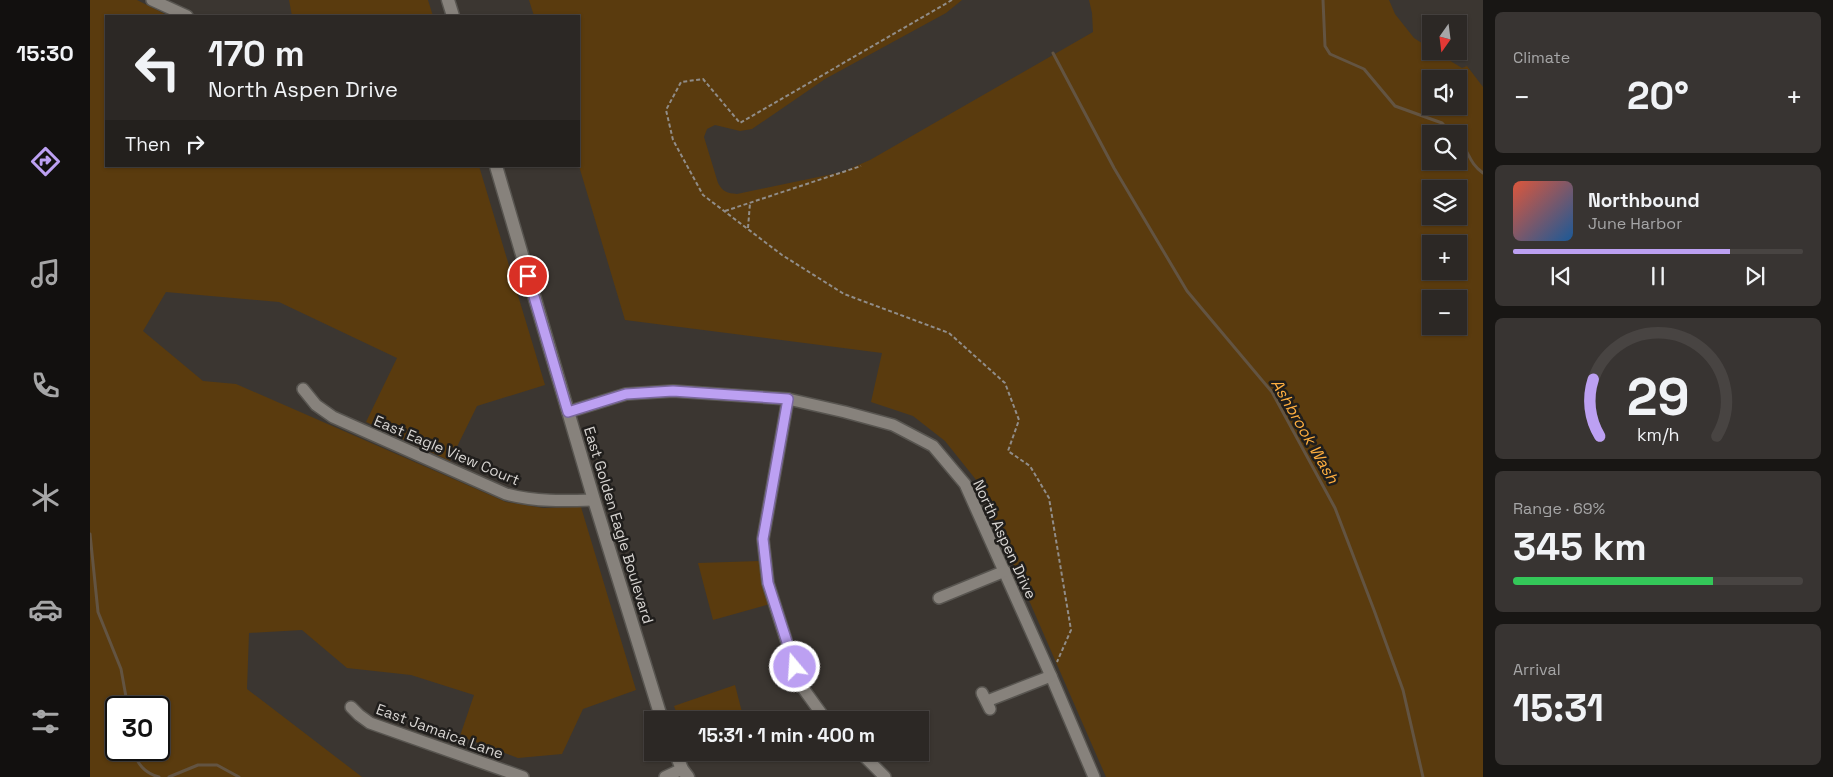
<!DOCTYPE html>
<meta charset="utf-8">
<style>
body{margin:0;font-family:"Space Grotesk",sans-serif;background:#383432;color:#f1f3f6;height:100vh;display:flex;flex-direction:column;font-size:19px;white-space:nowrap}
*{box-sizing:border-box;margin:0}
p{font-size:16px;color:#a6a6a7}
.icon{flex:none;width:28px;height:28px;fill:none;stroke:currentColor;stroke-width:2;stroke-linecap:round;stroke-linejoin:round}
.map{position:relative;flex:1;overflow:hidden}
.sheet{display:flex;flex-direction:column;gap:12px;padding:12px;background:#181614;width:350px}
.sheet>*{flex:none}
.guide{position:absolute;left:15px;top:15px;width:475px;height:152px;border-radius:0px;box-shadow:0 1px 4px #0004,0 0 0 1px #484442;background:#2c2825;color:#f1f3f6;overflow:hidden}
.needle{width:32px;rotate:194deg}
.tools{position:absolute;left:1332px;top:15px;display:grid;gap:10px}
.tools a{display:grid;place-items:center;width:45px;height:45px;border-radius:0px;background:#2c2825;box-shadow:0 1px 4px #0004,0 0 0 1px #484442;font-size:25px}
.speed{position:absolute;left:15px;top:696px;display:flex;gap:10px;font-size:25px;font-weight:700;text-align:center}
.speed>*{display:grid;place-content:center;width:65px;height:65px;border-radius:50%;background:#2c2825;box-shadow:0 1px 4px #0004,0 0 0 1px #484442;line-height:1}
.speed .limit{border:2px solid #111;border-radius:8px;background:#fff;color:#111}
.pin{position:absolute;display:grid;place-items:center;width:42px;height:42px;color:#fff;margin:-21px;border:2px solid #fff;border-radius:50%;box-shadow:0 1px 5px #0007}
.me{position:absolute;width:55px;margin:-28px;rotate:342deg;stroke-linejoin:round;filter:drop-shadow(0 0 4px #0008)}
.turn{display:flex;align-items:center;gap:18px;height:105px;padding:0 20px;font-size:22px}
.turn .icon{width:65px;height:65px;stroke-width:2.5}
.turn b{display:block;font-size:35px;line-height:42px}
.then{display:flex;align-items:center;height:48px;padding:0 20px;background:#0003;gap:10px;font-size:19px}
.big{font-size:38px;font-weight:800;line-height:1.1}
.sheet .widget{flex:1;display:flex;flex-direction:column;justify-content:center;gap:8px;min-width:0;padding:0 18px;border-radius:8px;background:#383432}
.sheet .dial{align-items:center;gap:0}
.dial svg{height:130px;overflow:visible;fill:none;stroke:#484442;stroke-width:7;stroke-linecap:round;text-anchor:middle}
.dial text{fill:#f1f3f6;stroke:none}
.song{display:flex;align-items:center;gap:15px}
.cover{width:60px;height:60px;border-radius:8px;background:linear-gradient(135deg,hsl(10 70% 55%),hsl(210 70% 35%))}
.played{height:5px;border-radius:2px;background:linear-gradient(90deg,#bca0f2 75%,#484442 75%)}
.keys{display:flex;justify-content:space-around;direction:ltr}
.heat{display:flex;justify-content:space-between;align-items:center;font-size:28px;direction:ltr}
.charge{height:8px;border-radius:4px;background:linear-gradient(90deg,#34c759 69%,#484442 0)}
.trip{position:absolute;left:554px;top:711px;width:285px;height:50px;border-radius:0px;background:#2c2825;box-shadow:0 1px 4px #0004,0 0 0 1px #484442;font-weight:800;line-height:50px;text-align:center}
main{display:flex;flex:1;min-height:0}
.dock{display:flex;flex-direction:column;width:90px;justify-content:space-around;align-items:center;background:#12100f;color:#a6a6a7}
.dock .icon{width:35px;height:35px}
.dock .active{color:#bca0f2}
.dock b{font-size:22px;color:#f1f3f6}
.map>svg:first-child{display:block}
.green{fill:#5a3b0e;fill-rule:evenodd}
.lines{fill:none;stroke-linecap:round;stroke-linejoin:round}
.stream{stroke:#635442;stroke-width:3}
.minor-casing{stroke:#585550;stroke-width:14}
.tertiary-casing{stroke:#585550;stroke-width:15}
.path{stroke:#918d89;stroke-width:2;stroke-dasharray:4 2.5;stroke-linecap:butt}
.minor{stroke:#87827c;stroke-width:11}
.tertiary{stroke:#87827c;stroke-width:12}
.route-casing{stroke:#7a689d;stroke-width:12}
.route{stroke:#bca0f2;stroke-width:9}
.labels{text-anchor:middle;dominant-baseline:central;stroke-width:5;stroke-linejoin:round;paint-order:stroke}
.street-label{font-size:15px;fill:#d7d4d1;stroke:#201e1c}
.water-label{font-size:16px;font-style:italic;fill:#feae3f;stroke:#201e1c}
</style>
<main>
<nav class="dock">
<b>15:30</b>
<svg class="icon active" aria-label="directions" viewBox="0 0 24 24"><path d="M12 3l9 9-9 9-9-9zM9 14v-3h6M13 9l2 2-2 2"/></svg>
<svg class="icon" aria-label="music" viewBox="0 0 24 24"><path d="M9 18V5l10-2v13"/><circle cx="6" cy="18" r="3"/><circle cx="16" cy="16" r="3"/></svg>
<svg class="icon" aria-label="phone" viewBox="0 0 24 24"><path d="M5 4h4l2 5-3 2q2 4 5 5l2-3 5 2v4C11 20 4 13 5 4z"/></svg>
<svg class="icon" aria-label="climate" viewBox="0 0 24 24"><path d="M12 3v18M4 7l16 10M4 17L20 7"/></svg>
<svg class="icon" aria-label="car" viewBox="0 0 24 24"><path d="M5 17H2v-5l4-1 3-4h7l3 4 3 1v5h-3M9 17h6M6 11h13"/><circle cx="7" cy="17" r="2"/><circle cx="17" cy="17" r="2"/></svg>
<svg class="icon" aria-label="filters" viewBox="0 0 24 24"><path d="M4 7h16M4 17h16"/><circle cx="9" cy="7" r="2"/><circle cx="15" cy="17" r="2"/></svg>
</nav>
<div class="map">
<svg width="1393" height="777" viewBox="0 0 1393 777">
<rect width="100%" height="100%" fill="#3b3631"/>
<g class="green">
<path d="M0,0H47L79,16H16V166H389L455,385L387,406L360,461L276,422L307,358L189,302L76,292L53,331L113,381L146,384L416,502L453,508L491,507L546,690L493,709L472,754L428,758L370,736L384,695L321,675L257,668L212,630L159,633L157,689L272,777H0ZM26,708H69V750H26Z"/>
<path d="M199,0H338L343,16H202Z"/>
<path d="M439,0H872L856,13L735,79L662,129L650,131L625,125L617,129L614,137L628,183C633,192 637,193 647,194L752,172L780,160L1003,32L1002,13L999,0H1299L1305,14L1324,38L1341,49V51H1344L1372,68L1377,66L1393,87V777H1016L887,481L855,441L823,416L781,402L792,353L535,320L489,166V16H444ZM1341,79H1369V106H1341ZM1341,134H1369V161H1341ZM1341,189H1369V216H1341ZM1341,244H1369V271H1341ZM1341,299H1369V326H1341Z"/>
<path d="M670,561L680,604L623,620L608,563Z"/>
<path d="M645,685L654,720H589L584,706Z"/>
</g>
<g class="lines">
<g class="stream">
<path d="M1233,0L1235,46L1240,54L1274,69L1305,106L1352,123L1362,134"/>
<path d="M963,53L1024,168L1097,291L1182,392L1245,508L1284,610L1313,690L1333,777"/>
<path d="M1369,141C1380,152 1378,162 1393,173"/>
<path d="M0,534L8,612L31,669L38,708"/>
<path d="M42,750C48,764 54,773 69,777"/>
<path d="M79,777L108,765H127L149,777"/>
</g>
<g class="minor-casing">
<g id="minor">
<path d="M62,0L97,16"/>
<path d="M213,389L226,405L243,417L416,494C446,502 474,501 504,500"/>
<path d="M698,399L673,539L678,583L710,684L736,720"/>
<path d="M478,412L536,394L583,391L698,399L755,412L803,425L843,446L875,484L961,676L1004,777"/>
<path d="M849,598L915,571"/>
<path d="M892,693L900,709"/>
<path d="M897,701L961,676"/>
<path d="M261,707L269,715L280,723L433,777"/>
<path d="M770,752L795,777"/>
<path d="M575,777L592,769"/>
</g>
</g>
<g class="tertiary-casing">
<g id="tertiary">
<path d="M358,0L363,16"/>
<path d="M406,166L504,500L572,720"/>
<path d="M585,752L592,769L598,777"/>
</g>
</g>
<g class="path">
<path d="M862,0L650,123L613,79L591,82L576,110L583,140L613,195L692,255L754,294L859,333L915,383L929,420L918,451L940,466L959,498L981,630L967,662"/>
<path d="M635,211L771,166"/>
<path d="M658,228L660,203"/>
</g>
<use href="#minor" class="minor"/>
<use href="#tertiary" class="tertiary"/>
</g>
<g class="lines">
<g class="route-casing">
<path id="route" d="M438,276L478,412L536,394L583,391L698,399L673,539L678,583L705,667"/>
</g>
<use href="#route" class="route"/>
</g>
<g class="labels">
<g class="street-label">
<text transform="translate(357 450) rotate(23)">East Eagle View Court</text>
<text transform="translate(529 525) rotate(73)">East Golden Eagle Boulevard</text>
<text transform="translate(915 539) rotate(65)">North Aspen Drive</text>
<text transform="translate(350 731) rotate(20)">East Jamaica Lane</text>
</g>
<g class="water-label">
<text transform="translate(1215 431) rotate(60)">Ashbrook Wash</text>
</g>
</g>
</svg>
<div class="tools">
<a><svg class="needle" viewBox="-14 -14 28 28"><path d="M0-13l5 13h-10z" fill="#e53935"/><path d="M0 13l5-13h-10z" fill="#a6a6a7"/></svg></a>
<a><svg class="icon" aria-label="sound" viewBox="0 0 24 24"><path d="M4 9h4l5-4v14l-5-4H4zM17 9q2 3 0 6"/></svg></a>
<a><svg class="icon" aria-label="search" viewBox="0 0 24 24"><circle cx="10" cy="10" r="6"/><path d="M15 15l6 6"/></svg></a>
<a><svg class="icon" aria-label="layers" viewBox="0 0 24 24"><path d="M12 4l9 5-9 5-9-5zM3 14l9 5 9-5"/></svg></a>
<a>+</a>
<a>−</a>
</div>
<div class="speed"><div class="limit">30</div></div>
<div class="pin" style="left:438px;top:276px;background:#d93025"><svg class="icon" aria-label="arrive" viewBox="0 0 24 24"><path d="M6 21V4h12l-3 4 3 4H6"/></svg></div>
<svg class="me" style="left:705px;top:667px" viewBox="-20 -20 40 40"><circle r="17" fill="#bca0f2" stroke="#fff" stroke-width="3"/><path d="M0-11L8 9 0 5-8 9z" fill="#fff"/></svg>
<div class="trip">15:31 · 1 min · 400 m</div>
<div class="guide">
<div class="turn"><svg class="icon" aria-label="left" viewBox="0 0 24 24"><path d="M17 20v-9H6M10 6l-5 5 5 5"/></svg><div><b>170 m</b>North Aspen Drive</div></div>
<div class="then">Then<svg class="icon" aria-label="right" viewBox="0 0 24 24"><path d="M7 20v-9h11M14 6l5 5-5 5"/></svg></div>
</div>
</div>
<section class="sheet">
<div class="widget"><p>Climate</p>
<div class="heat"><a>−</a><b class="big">20°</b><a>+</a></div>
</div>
<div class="widget">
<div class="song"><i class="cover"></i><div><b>Northbound</b><p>June Harbor</p></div></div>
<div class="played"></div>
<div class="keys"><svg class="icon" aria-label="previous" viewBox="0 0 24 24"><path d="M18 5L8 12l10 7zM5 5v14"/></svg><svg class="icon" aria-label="pause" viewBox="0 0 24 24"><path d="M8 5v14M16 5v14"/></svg><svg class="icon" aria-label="next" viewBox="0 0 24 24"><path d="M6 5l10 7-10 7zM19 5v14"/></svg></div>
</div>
<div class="widget dial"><svg viewBox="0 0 100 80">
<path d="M14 69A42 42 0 1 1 86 69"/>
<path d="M14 69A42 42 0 0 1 10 34" stroke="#bca0f2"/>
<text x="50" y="56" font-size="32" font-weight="700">29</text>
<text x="50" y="72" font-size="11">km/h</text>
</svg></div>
<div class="widget"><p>Range · 69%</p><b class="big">345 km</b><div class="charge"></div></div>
<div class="widget"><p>Arrival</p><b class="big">15:31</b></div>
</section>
</main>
